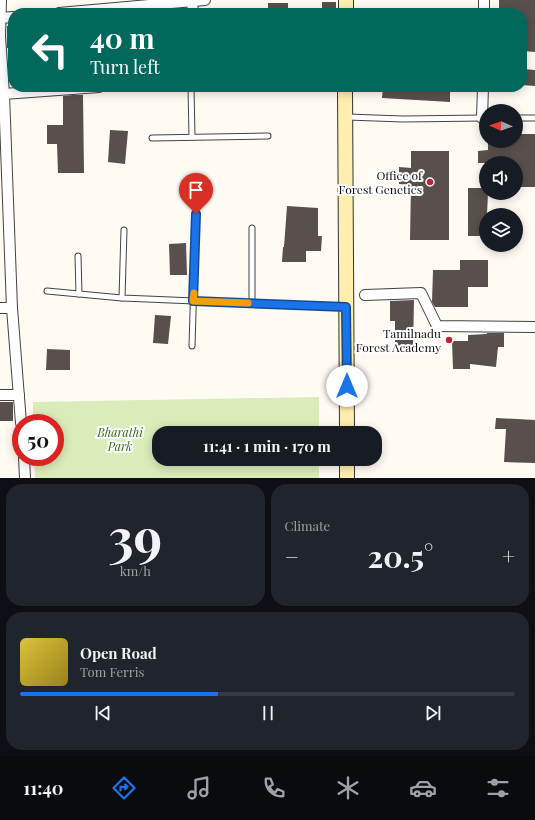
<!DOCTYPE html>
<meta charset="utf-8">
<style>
body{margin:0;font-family:"Playfair Display",serif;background:#20242c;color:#f1f3f6;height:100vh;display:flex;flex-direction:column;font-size:15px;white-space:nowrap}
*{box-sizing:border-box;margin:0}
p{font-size:13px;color:#9ea1a6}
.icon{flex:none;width:22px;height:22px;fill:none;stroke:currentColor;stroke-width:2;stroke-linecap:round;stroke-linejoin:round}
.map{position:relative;height:478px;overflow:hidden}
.side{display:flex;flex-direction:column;gap:6px;padding:6px;background:#0d0f14;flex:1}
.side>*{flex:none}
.banner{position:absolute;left:8px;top:8px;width:519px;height:84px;border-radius:16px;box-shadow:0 2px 10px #0003;background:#00695c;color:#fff;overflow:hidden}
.needle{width:26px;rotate:272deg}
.controls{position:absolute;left:479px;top:104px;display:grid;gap:8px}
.controls a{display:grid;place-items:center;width:44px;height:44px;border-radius:50%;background:#171b24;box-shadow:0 2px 10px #0003;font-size:20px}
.speed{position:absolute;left:12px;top:414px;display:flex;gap:8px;font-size:20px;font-weight:700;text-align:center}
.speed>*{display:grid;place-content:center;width:52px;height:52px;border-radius:50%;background:#171b24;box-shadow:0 2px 10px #0003;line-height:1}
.speed .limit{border:6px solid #d22;background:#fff;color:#111}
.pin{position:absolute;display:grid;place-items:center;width:34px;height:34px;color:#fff;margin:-41px -17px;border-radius:50% 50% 50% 0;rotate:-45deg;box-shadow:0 0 4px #0007}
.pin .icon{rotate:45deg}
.me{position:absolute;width:44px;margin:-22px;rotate:0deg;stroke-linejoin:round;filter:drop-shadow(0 0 3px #0008)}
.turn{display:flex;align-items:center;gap:14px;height:84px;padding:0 16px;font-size:18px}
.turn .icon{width:52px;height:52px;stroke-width:2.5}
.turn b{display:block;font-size:28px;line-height:34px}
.big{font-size:30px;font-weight:700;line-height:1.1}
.side .card{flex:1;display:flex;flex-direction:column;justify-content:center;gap:6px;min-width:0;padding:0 14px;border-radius:16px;background:#20242c}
.side .dial{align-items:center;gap:0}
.dial b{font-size:52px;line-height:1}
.song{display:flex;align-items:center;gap:12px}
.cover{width:48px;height:48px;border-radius:6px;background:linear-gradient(135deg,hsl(50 70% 55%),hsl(50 70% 35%))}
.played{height:4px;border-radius:2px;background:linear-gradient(90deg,#1a73e8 40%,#363941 40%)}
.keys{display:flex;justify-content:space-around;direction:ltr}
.heat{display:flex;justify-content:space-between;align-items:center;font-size:22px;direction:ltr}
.side .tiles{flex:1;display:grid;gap:6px;grid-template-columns:1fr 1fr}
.card:last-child{grid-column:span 2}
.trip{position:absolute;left:152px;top:426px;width:230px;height:40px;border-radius:16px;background:#171b24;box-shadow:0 2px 10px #0003;font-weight:700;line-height:40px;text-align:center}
.dock{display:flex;height:64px;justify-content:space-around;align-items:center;background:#090b0e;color:#9ea1a6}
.dock .icon{width:28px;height:28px}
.dock .selected{color:#1a73e8}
.dock b{font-size:18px;color:#f1f3f6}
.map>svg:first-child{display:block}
.green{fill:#d9ecba}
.building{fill:#594f4c}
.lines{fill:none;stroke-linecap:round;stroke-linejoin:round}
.lane-casing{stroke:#434343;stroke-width:7}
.street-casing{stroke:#434343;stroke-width:12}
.secondary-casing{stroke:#323232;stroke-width:16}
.lane{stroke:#fff;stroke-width:5}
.street{stroke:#fff;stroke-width:10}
.secondary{stroke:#ffeeae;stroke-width:14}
.route-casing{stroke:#114b97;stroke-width:10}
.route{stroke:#1a73e8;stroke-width:7}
.slow{stroke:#f59e0b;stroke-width:7}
.poi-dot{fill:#c72139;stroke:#fff;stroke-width:1.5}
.labels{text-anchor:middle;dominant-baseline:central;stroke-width:4;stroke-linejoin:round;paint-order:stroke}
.poi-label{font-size:12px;fill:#101010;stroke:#fff;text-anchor:end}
.park-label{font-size:12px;font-style:italic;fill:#356c1c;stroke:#fff}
</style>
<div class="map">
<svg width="535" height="478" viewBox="0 0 535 478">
<rect width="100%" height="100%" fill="#fffbf3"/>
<path class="green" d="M319,397V433H159V459H319V478H35L34,457H55V423H33V402Z"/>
<g class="building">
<path d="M499,0H535V52L522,51V13H499Z"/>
<rect x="322" y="2" width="14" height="11"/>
<rect x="268" y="3" width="20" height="10"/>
<rect x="7" y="26" width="6" height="22"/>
<path d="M522,69L535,70V86L522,85Z"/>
<path d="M383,87H450V102L382,98Z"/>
<path d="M73,95H83L84,173H58L57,144H47V125H63V96Z"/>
<path d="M110,130L128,131L125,164L108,162Z"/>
<path d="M516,134H535V187H516V163H478V151L488,150V141H516Z"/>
<path d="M411,151H449V240H410L411,185L399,184V167L411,168Z"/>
<path d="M468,188H486V193H488L486,236H468Z"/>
<path d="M287,206L318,208V236H322L321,251H306V262H282L283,247H284Z"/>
<path d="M186,243L187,275H170L169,244Z"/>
<path d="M460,260H488V287H468V307H435L432,302L433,270H460Z"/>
<path d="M414,300L413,348L395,349V321H390V301Z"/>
<path d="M155,315L171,316L168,344L153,343Z"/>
<path d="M487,333H504V347H498L496,367L470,364V369H453L452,341H468V335L487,334Z"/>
<path d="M47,349L70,350V370H46Z"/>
<rect x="0" y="402" width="13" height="19"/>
<path d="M496,418L535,420V463L504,462L506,429H495Z"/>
</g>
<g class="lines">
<g class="lane-casing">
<g id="lane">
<path d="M191,87L192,137"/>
<path d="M347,117L403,119L483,118"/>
<path d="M516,118H535"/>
<path d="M152,138L268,136"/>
<path d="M78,256L79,294"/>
<path d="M47,291L122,298L345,307"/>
<path d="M122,298L124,230"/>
<path d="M252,304V228"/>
<path d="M192,346L196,214"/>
</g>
</g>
<g class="street-casing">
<g id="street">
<path d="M1,0L0,36L4,94L12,308L21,423"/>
<path d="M192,0L193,13"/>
<path d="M59,13L205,0"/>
<path d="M484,13V0"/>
<path d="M0,18L13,17"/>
<path d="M4,94L99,87"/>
<path d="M482,118L483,87"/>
<path d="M365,295L421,293L437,326L535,327"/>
<path d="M0,308H12"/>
<path d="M0,395H19"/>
<path d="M24,457L25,478"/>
</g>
</g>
<g class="secondary-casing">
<g id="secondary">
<path d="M346,13V0"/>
<path d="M345,87L347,433"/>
<path d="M347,459V478"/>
</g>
</g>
<use href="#lane" class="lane"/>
<use href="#street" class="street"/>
<use href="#secondary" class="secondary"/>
</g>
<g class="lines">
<g class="route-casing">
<path id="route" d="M196,214L193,301L346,307L347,386"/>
</g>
<use href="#route" class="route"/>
<path class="slow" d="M194,293L193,301L248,303"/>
</g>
<g class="poi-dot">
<circle cx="430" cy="182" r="4"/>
<circle cx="449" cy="340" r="4"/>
</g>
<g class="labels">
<g class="poi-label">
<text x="422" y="175">Office of<tspan x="422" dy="14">Forest Genetics</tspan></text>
<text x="441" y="333">Tamilnadu<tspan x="441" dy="14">Forest Academy</tspan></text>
</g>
<g class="park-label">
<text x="120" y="432">Bharathi<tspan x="120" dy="14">Park</tspan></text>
</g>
</g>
</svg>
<div class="controls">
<a><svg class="needle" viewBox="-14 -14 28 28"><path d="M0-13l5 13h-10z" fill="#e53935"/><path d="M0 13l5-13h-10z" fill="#9ea1a6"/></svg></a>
<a><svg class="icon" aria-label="sound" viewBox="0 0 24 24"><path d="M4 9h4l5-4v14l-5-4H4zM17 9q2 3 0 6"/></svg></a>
<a><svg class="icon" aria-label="layers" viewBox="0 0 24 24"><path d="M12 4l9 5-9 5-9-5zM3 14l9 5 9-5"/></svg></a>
</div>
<div class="speed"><div class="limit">50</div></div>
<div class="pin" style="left:196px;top:214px;background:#d93025"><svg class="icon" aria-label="arrive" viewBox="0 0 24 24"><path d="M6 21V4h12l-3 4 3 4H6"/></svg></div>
<svg class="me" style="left:347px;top:386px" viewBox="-20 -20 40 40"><circle r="19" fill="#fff"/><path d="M0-13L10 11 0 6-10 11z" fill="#1a73e8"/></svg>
<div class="trip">11:41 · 1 min · 170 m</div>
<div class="banner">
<div class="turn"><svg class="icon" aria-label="left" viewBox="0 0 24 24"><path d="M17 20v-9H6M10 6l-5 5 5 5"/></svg><div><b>40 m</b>Turn left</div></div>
</div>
</div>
<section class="side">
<div class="tiles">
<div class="card dial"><b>39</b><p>km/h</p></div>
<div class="card"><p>Climate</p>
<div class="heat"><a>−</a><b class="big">20.5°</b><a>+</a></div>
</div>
<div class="card">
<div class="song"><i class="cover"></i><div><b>Open Road</b><p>Tom Ferris</p></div></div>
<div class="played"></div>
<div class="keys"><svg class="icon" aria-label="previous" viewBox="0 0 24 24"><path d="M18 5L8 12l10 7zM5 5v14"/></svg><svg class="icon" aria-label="pause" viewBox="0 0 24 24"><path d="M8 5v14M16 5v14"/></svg><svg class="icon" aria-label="next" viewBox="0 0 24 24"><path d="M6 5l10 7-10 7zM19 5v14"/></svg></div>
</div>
</div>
</section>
<nav class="dock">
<b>11:40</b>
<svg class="icon selected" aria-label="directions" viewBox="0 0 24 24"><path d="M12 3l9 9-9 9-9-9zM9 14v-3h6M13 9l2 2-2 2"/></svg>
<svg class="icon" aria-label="music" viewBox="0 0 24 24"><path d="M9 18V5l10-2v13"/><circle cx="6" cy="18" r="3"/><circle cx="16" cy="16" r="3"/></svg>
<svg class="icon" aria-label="phone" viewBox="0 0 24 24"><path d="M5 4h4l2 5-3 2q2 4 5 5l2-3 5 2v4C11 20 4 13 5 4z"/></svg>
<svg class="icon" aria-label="climate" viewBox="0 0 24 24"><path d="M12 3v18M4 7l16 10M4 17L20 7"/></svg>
<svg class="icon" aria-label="car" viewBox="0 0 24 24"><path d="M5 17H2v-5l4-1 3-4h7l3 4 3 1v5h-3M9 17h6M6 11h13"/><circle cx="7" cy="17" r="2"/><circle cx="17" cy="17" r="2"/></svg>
<svg class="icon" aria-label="filters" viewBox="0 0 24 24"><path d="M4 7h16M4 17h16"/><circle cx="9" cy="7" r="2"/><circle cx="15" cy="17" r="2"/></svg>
</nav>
